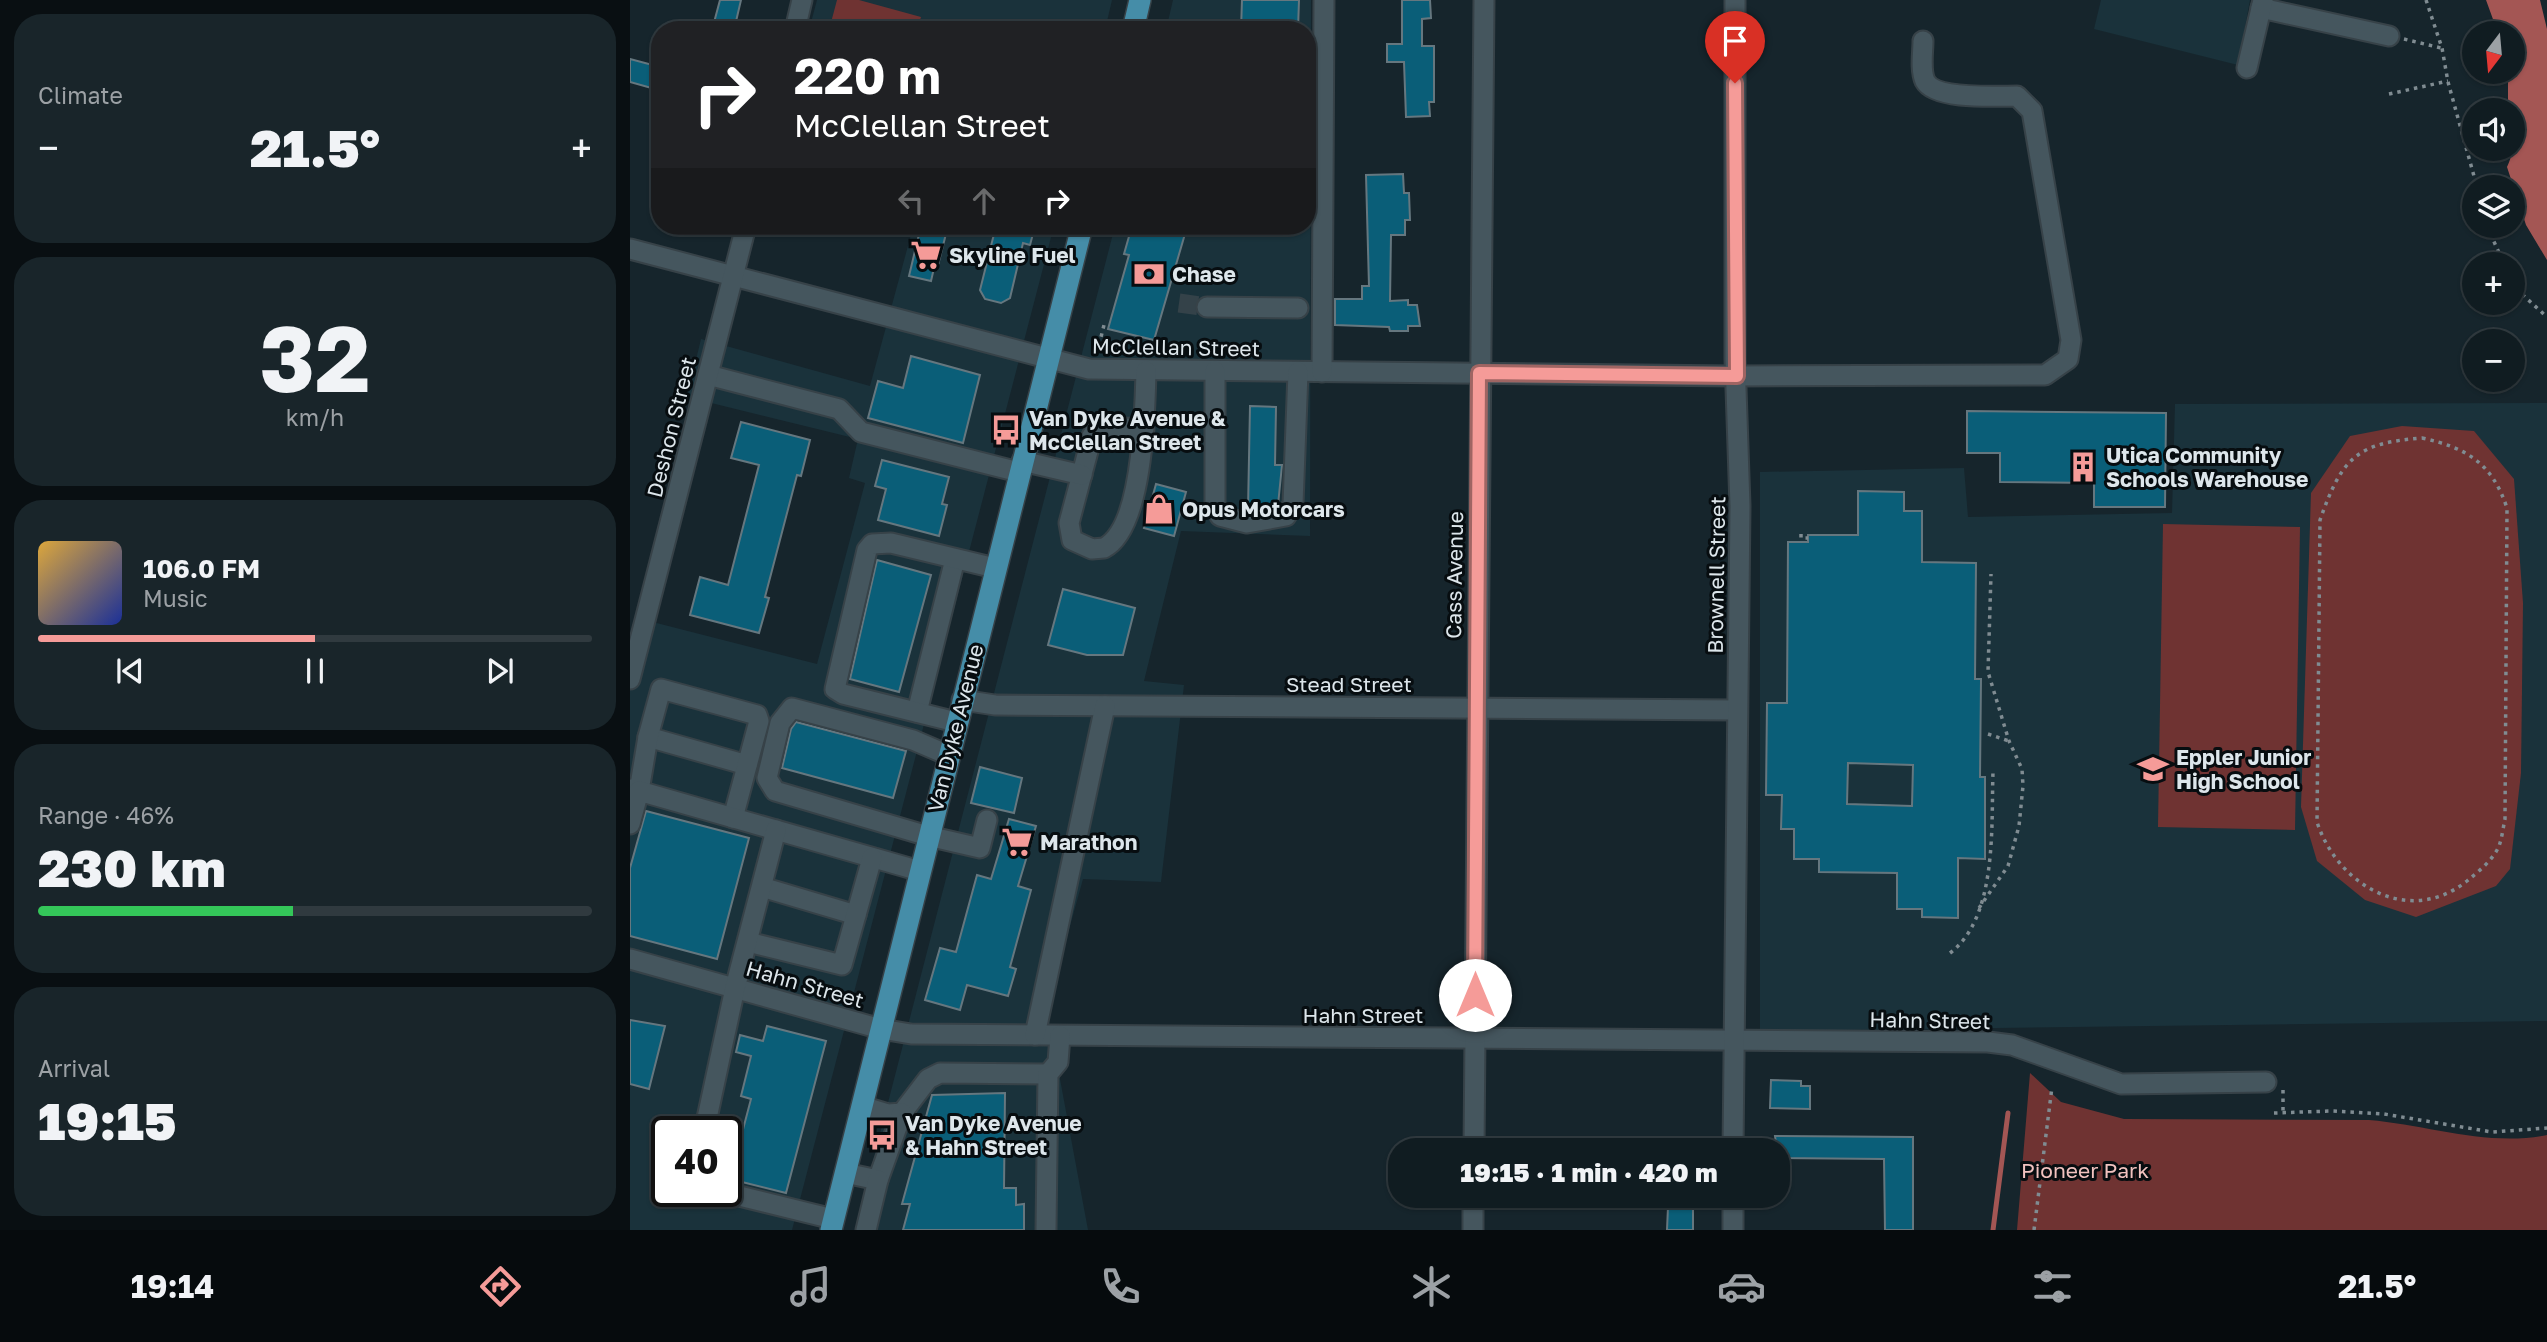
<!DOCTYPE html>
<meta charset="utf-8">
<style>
body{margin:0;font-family:"Golos Text",sans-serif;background:#19252a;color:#f1f3f6;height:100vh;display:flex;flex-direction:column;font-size:26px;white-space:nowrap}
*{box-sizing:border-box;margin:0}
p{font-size:23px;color:#9ca1a5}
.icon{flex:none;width:38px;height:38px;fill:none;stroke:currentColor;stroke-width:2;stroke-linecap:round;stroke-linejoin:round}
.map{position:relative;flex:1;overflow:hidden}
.panel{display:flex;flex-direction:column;gap:14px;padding:14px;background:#090f12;width:630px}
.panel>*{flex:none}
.guide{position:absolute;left:21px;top:21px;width:665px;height:214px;border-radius:28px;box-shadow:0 2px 5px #0004,0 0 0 2px #303a3f;background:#202124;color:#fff;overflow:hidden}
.needle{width:46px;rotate:196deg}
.tools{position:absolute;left:1832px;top:21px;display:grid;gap:14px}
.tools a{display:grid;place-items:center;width:63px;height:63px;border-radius:50%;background:#101c21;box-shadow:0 2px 5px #0004,0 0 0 2px #303a3f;font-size:35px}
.speed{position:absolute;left:21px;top:1116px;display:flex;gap:14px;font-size:35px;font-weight:700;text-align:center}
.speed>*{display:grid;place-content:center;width:91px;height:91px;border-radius:50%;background:#101c21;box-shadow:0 2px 5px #0004,0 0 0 2px #303a3f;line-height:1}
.speed .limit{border:4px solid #111;border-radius:10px;background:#fff;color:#111}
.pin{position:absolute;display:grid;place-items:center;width:60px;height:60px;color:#fff;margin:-72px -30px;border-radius:50% 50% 50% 0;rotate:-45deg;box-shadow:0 0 7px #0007}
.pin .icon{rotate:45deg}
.me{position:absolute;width:77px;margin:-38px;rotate:0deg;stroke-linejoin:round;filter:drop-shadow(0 0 5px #0008)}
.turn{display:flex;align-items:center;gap:24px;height:147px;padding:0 28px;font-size:32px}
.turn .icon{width:91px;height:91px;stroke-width:2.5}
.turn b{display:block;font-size:49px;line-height:60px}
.lanes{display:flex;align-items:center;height:66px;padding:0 28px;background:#0003;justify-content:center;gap:35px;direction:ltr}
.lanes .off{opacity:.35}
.big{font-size:52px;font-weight:800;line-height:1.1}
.panel .widget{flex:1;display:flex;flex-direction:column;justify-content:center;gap:10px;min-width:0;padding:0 24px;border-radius:28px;background:#19252a}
.panel .dial{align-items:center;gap:0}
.dial b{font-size:91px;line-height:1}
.song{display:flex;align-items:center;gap:21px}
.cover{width:84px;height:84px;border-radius:10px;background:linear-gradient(135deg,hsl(40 70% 55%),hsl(230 70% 35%))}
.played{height:7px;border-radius:4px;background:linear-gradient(90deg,#f59b98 50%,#303a3f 50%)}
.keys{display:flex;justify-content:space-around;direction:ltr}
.heat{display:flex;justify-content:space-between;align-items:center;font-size:38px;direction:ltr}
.charge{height:10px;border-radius:5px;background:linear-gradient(90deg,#34c759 46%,#303a3f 0)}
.trip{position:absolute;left:758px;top:1138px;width:402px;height:70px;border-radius:28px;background:#101c21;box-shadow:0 2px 5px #0004,0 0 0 2px #303a3f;font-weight:800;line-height:70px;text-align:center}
.dock{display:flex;height:112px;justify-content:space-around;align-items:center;background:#060b0d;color:#9ca1a5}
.dock .icon{width:49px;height:49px}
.dock .active{color:#f59b98}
.dock b{font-size:32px;color:#f1f3f6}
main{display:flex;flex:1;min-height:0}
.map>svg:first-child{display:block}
.built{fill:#1a323b;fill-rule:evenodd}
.green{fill:#6f3332}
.water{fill:#a45654}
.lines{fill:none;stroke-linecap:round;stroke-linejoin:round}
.stream{stroke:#a45654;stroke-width:5}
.building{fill:#0a5e78;stroke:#65777f;stroke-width:2;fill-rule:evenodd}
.minor-tunnel{stroke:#344249;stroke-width:19;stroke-dasharray:19 10;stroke-linecap:butt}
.minor-casing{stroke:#374248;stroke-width:23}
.major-casing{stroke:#374248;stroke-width:24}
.path{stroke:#808c92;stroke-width:3.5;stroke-dasharray:3.5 5;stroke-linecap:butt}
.minor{stroke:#45565e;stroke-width:19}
.major{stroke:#458da8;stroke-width:21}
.route-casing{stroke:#9f6563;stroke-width:18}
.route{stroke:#f59b98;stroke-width:12}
.labels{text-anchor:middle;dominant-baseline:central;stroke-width:6;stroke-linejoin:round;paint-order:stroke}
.poi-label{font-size:21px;font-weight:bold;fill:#dde6eb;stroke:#070d10;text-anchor:start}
.street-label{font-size:21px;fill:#dde6eb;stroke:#070d10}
.park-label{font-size:21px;fill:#f1c2bf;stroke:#070d10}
</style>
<main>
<section class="panel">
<div class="widget"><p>Climate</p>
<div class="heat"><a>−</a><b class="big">21.5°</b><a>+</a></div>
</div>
<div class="widget dial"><b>32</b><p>km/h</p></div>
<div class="widget">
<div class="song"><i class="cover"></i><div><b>106.0 FM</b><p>Music</p></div></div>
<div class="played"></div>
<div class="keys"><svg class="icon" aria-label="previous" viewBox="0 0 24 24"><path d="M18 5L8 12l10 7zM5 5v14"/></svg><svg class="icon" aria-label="pause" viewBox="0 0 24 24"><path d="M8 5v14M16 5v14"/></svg><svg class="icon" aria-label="next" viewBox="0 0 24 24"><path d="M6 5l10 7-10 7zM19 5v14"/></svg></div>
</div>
<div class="widget"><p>Range · 46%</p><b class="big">230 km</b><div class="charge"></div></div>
<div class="widget"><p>Arrival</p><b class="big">19:15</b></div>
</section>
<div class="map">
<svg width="1917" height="1230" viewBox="0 0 1917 1230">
<rect width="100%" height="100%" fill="#16252c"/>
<g class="built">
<path d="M187,0H482L475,30H179Z"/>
<path d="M543,0H681L680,536L551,531L514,681L554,685L531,882L453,879L417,1009L458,1230H225L485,226H677V30H536Z"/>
<path d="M1471,0H1620L1608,65L1464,29Z"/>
<path d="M263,226H424L162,1230H0V647L7,618L187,664L235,483L219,478L228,439L57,397L71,339L240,386L282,231ZM37,1132H96V1192H37Z"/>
<path d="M1917,403V1021L1130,1031V472L1334,468L1338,517L1542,513L1545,404Z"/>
</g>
<g class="green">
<path d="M207,0H229L291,17L287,30H199Z"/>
<path d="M1772,426L1844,431L1884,479L1893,603L1891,773L1880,869L1866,886L1786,917L1735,900L1687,861L1671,807L1681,493L1720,436Z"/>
<path d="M1533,524L1670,527L1665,830L1528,827Z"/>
<path d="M1400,1073L1431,1102L1494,1119L1739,1120C1798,1125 1858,1147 1917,1135V1230H1387Z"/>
</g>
<path class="water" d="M1856,0H1910L1917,29V260L1896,225L1877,167C1885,150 1886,129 1883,110H1878V72H1883V33H1868Z"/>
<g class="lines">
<path class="stream" d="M1363,1230L1378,1113"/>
</g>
<g class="building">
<path d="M90,0H111L104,30H82Z"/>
<path d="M612,0H669L668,30H611Z"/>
<path d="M772,0H800L801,18L792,19V46H804V102H799L800,116L776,117L774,62H757V44H772Z"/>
<path d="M0,59L30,67L25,89L0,82Z"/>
<path d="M773,174L774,193H779L780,220H775V235H761L760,301L778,300V305H787L790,326H778V331H760L759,327L705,325V299H732V286H739L736,175Z"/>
<path d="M291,226H318L307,269L304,268L301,281L279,276Z"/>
<path d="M366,226H405L400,245L393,243L380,298L371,303L355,299L350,290Z"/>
<path d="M502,226L557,227L524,340L478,329L499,255L494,254Z"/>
<path d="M281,356L350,375L333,443L238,418L248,381L273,388Z"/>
<path d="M620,406L646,407L645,465H652L648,505L618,510Z"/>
<path d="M1337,411L1536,413L1535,507H1464V483L1370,482V453H1337Z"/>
<path d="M111,422L180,440L171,476L167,475L135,597L139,598L129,633L60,615L70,577L98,585L129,465L101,458Z"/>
<path d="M252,460L319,477L312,504L317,505L309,536L248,520L256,489L245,486Z"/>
<path d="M526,484L556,492L544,536L514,528Z"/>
<path d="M1228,491L1274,492V511H1292V562L1346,563L1345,679H1351L1350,777H1355V859L1328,858V918L1292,917V909H1267V873L1189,872V859H1164V829H1151L1152,795H1136L1137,703H1157L1158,542H1178V535H1228ZM1218,763L1283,765L1282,806L1217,804Z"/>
<path d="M247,560L301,575L269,692L220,679Z"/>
<path d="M433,589L505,608L493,655H457L418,645Z"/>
<path d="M166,722L276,751L263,798L152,768L161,729Z"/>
<path d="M350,767L392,778L384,813L341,803Z"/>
<path d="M16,811L119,838L87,959L0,936V868Z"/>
<path d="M379,819L406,826L388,886L401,890L380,967L386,969L378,996L337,985L330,1010L295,1000L310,948L326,952L347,875L361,879Z"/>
<path d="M0,1020L35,1026L19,1089L0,1084Z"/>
<path d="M137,1026L196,1041L156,1193L100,1179L121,1099L111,1096L121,1056L106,1052L110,1035L133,1041Z"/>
<path d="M1141,1080L1171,1081V1086H1180V1109L1140,1108Z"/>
<path d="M375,1093L374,1188H386V1205L394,1204V1230H273L280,1204H272L302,1095Z"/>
<path d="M1145,1136L1283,1137V1230H1255L1254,1159L1148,1158Z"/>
<path d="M1038,1207H1063V1230H1037Z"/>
</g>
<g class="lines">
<path class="minor-tunnel" d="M549,303L577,307"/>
<g class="minor-casing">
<g id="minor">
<path d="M1631,8L1759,36"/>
<path d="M165,30L172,0"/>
<path d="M1617,68L1633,0"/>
<path d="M0,249L459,369L1106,376L1415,375L1438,359L1441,340L1402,111L1387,96C1367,96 1305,100 1295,81C1290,70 1293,52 1293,41"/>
<path d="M577,307L668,308"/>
<path d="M585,371V507L590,516L617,523L656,516L663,504L668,372"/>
<path d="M692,372L694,0"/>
<path d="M78,375L209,409L231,432L389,472"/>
<path d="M514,429L474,427L467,428L462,436L439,523L442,540L462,549L474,548C513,528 515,412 516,371"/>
<path d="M392,461L452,475"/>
<path d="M0,679L116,226"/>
<path d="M332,700L365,705L1107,710"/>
<path d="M287,712L325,559"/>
<path d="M326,722L213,694L205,689L237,550L242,544L261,543L365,568"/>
<path d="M18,737L117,765"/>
<path d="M318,755L283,740L162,708L150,723L137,778L145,791L298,836L350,848L357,820"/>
<path d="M0,789L9,791L18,737L31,689L127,715L129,721L103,818"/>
<path d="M0,824L9,791L290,871"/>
<path d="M132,887L226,915"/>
<path d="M118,942L212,965L242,858"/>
<path d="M0,959L251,1029L281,1034L1358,1042L1382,1045L1491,1084L1636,1082"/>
<path d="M405,1035L475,706"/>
<path d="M232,1106L258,1114L272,1113L298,1079L310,1073L418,1074"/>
<path d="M74,1132L105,988L146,830"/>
<path d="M844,1150L854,0"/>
<path d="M1103,1150L1110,506L1105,359V0"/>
<path d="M215,1173L248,1180L272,1113"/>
<path d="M93,1192L203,1219"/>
<path d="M236,1230L248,1180"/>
<path d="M416,1230L418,1074L428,1062L430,1036"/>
<path d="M843,1230V1195"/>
<path d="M1103,1230V1195"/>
</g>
</g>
<g class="major-casing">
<g id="major">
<path d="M503,30L510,0"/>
<path d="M201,1230L452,226"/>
</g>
</g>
<g class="path">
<path d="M1796,0L1812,48L1818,82L1847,187"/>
<path d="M1774,39L1811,48"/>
<path d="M1759,94L1818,81"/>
<path d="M1857,226L1874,264"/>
<path d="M1883,280L1894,296L1917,317"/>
<path d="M469,345L475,321"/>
<path d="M1792,438C1837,448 1862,463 1877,508L1875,819C1873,828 1872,838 1869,846C1863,860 1849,871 1837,881C1779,927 1708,886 1687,822L1690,520C1712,458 1726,443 1792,438Z"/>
<path d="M1171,534V538H1178"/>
<path d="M1358,734L1379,741"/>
<path d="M1349,908L1378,866L1389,826L1393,786L1392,769L1379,741L1358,672L1361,574"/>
<path d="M1320,953C1368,917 1361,824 1363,772"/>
<path d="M1653,1090V1113"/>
<path d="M1644,1113L1702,1111L1754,1114L1862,1132L1917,1128"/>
<path d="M1404,1230L1422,1087"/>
</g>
<use href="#minor" class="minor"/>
<use href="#major" class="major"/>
</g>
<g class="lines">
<g class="route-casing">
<path id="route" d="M845,995L849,373L1107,376L1105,83"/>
</g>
<use href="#route" class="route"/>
</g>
<defs>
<g id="supermarket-bare" transform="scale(2.415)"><path d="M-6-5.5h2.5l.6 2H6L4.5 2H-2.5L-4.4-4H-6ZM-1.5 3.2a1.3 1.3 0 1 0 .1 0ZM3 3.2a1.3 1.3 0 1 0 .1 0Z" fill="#f59b98" stroke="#070d10" stroke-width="2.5" paint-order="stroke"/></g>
<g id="bank-bare" transform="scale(2.415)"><path d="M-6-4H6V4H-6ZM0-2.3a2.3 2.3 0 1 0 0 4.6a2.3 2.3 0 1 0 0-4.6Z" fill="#f59b98" stroke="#070d10" stroke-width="2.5" paint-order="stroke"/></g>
<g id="bus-bare" transform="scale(2.415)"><path d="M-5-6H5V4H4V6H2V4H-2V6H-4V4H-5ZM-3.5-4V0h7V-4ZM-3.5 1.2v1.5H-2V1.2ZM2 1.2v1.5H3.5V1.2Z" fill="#f59b98" stroke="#070d10" stroke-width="2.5" paint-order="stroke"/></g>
<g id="building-bare" transform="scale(2.415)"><path d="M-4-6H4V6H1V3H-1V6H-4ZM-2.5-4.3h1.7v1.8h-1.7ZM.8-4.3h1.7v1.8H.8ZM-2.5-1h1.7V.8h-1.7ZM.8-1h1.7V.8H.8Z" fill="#f59b98" stroke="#070d10" stroke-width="2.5" paint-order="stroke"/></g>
<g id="shop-bare" transform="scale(2.415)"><path d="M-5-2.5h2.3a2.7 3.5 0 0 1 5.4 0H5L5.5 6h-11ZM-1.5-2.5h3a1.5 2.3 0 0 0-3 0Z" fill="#f59b98" stroke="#070d10" stroke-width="2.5" paint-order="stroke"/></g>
<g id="school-bare" transform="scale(2.415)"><path d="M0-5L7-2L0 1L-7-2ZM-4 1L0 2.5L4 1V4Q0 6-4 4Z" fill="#f59b98" stroke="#070d10" stroke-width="2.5" paint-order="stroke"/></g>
</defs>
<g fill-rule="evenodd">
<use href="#supermarket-bare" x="296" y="255"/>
<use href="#bank-bare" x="519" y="274"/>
<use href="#bus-bare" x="376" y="430"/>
<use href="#building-bare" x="1453" y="467"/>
<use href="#shop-bare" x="529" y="509"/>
<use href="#school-bare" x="1523" y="769"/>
<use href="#supermarket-bare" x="387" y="842"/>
<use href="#bus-bare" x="252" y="1135"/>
</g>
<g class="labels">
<g class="poi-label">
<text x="319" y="255">Skyline Fuel</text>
<text x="542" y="274">Chase</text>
<text x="399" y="418">Van Dyke Avenue &amp;<tspan x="399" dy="24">McClellan Street</tspan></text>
<text x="1476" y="455">Utica Community<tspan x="1476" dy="24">Schools Warehouse</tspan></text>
<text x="552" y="509">Opus Motorcars</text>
<text x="1546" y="757">Eppler Junior<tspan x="1546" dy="24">High School</tspan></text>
<text x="410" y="842">Marathon</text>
<text x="275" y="1123">Van Dyke Avenue<tspan x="275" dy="24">&amp; Hahn Street</tspan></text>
</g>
<g class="street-label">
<text transform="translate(546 347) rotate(1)">McClellan Street</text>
<text transform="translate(41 427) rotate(-76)">Deshon Street</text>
<text transform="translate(824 575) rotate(-89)">Cass Avenue</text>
<text transform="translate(1086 575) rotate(-89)">Brownell Street</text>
<text x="719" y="684">Stead Street</text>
<text transform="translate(325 728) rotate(-76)">Van Dyke Avenue</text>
<text transform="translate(175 984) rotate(16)">Hahn Street</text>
<text x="733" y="1015">Hahn Street</text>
<text transform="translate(1300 1020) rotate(1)">Hahn Street</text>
</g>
<g class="park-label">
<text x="1455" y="1170">Pioneer Park</text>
</g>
</g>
</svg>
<div class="tools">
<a><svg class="needle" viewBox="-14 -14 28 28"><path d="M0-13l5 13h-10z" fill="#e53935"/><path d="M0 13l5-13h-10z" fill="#9ca1a5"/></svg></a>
<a><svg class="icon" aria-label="sound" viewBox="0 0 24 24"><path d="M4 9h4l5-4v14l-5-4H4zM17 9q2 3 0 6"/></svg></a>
<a><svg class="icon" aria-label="layers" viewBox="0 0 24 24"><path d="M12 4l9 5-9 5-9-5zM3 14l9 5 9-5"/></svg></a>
<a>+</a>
<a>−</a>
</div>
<div class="speed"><div class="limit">40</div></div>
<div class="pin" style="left:1105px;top:83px;background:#d93025"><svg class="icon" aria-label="arrive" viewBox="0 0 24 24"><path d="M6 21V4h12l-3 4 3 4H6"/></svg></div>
<svg class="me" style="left:845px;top:995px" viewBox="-20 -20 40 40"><circle r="19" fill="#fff"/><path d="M0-13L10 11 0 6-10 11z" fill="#f59b98"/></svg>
<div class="trip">19:15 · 1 min · 420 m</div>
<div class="guide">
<div class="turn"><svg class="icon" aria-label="right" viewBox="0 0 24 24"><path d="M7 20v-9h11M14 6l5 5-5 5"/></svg><div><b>220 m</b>McClellan Street</div></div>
<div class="lanes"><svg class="icon off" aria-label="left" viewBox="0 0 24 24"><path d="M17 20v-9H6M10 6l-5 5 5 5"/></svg><svg class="icon off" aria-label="ahead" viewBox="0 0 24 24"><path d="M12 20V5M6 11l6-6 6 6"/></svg><svg class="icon" aria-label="right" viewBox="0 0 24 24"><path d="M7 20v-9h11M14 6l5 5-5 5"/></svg></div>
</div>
</div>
</main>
<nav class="dock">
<b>19:14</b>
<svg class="icon active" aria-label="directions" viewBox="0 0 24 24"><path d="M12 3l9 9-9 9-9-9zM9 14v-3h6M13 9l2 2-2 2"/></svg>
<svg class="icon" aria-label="music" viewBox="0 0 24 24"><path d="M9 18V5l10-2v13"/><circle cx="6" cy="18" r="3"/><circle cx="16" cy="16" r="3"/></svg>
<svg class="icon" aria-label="phone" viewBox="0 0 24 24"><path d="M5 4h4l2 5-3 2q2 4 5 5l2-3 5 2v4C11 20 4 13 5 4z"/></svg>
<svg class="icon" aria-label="climate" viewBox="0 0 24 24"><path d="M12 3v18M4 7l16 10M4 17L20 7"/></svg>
<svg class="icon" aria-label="car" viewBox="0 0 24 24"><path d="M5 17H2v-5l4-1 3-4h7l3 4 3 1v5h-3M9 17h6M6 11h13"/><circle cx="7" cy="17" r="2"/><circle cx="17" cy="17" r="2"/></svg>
<svg class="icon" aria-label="filters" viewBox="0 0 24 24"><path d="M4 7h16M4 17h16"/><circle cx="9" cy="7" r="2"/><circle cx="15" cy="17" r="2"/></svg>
<b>21.5°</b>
</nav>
